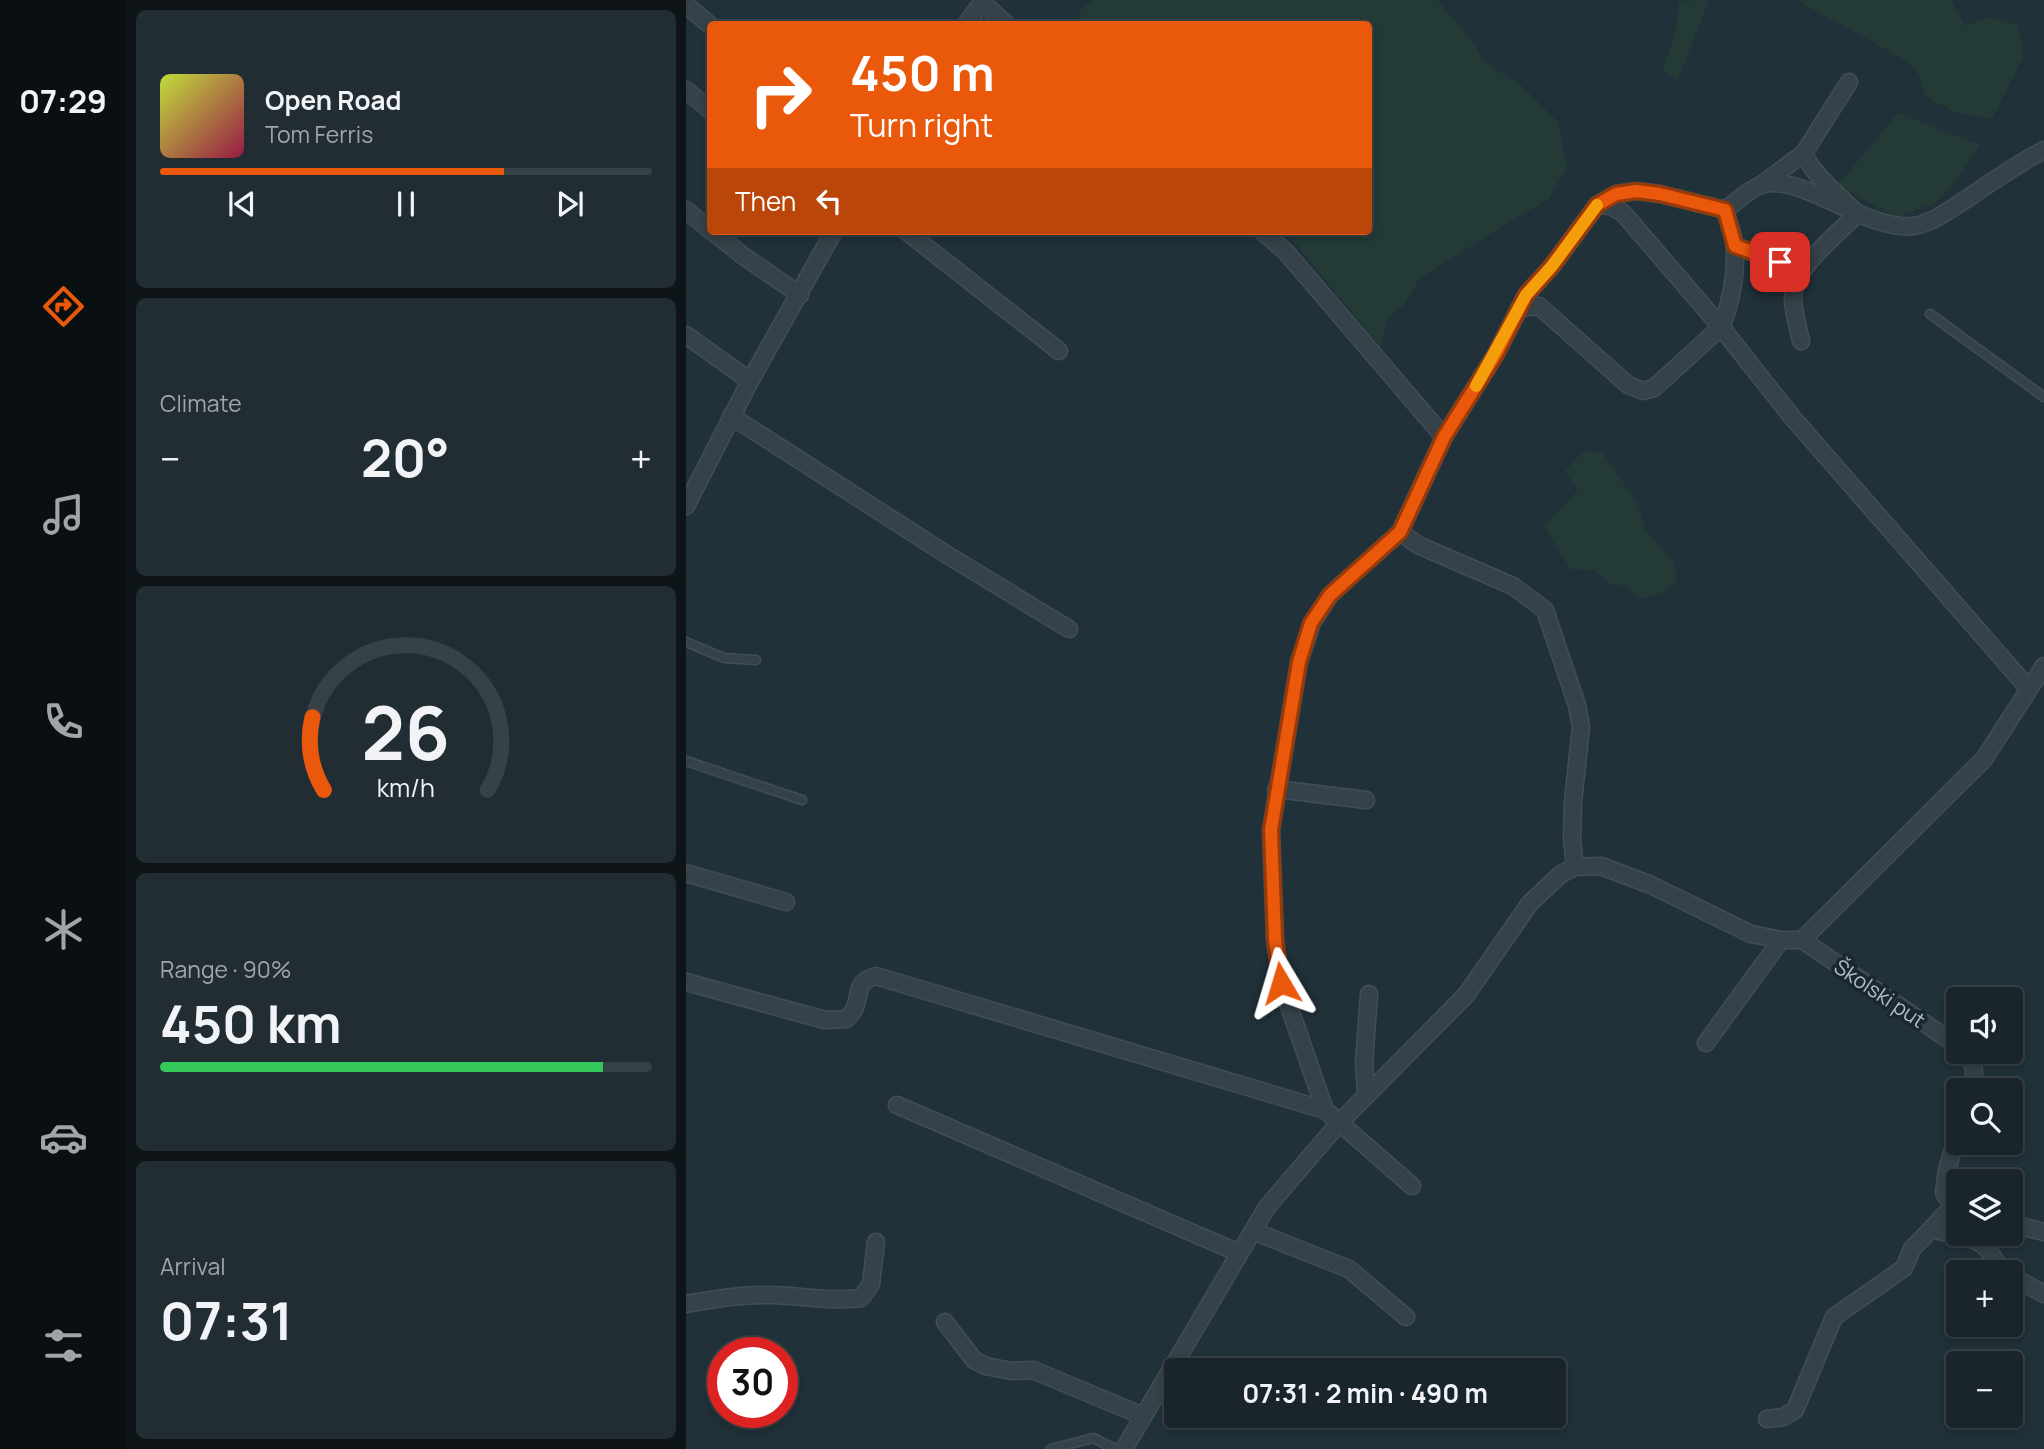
<!DOCTYPE html>
<meta charset="utf-8">
<style>
body{margin:0;font-family:Manrope,sans-serif;background:#222d33;color:#f1f3f6;height:100vh;display:flex;flex-direction:column;font-size:26px;white-space:nowrap}
*{box-sizing:border-box;margin:0}
p{font-size:23px;color:#9fa5a9}
.icon{flex:none;width:38px;height:38px;fill:none;stroke:currentColor;stroke-width:2;stroke-linecap:round;stroke-linejoin:round}
.map{position:relative;flex:1;overflow:hidden}
.drawer{display:flex;flex-direction:column;gap:10px;padding:10px;background:#0e1418;width:560px}
.drawer>*{flex:none}
.hud{position:absolute;left:21px;top:21px;width:665px;height:214px;border-radius:7px;box-shadow:0 4px 10px #0003,0 0 0 2px #374247;background:#ea580c;color:#fff;overflow:hidden}
.controls{position:absolute;left:1260px;top:987px;display:grid;gap:14px}
.controls a{display:grid;place-items:center;width:77px;height:77px;border-radius:7px;background:#19252b;box-shadow:0 4px 10px #0003,0 0 0 2px #374247;font-size:35px}
.speed{position:absolute;left:21px;top:1337px;display:flex;gap:14px;font-size:35px;font-weight:700;text-align:center}
.speed>*{display:grid;place-content:center;width:91px;height:91px;border-radius:50%;background:#19252b;box-shadow:0 4px 10px #0003,0 0 0 2px #374247;line-height:1}
.speed .limit{border:10px solid #d22;background:#fff;color:#111}
.pin{position:absolute;display:grid;place-items:center;width:60px;height:60px;color:#fff;margin:-30px;border-radius:14px;box-shadow:0 4px 10px #0006}
.me{position:absolute;width:77px;margin:-38px;rotate:353deg;stroke-linejoin:round;filter:drop-shadow(0 0 5px #0008)}
.turn{display:flex;align-items:center;gap:24px;height:147px;padding:0 28px;font-size:32px}
.turn .icon{width:91px;height:91px;stroke-width:2.5}
.turn b{display:block;font-size:49px;line-height:60px}
.then{display:flex;align-items:center;height:66px;padding:0 28px;background:#0003;gap:14px;font-size:26px}
.big{font-size:52px;font-weight:700;line-height:1.1}
.drawer .widget{flex:1;display:flex;flex-direction:column;justify-content:center;gap:10px;min-width:0;padding:0 24px;border-radius:10px;background:#222d33}
.drawer .dial{align-items:center;gap:0}
.dial svg{height:182px;overflow:visible;fill:none;stroke:#374247;stroke-width:7;stroke-linecap:round;text-anchor:middle}
.dial text{fill:#f1f3f6;stroke:none}
.song{display:flex;align-items:center;gap:21px}
.cover{width:84px;height:84px;border-radius:10px;background:linear-gradient(135deg,hsl(70 70% 55%),hsl(340 70% 35%))}
.played{height:7px;border-radius:4px;background:linear-gradient(90deg,#ea580c 70%,#374247 70%)}
.keys{display:flex;justify-content:space-around;direction:ltr}
.heat{display:flex;justify-content:space-between;align-items:center;font-size:38px;direction:ltr}
.charge{height:10px;border-radius:5px;background:linear-gradient(90deg,#34c759 90%,#374247 0)}
.trip{position:absolute;left:478px;top:1358px;width:402px;height:70px;border-radius:7px;background:#19252b;box-shadow:0 4px 10px #0003,0 0 0 2px #374247;font-weight:700;line-height:70px;text-align:center}
main{display:flex;flex:1;min-height:0}
.tab-bar{display:flex;flex-direction:column;width:126px;justify-content:space-around;align-items:center;background:#0a0f11;color:#9fa5a9}
.tab-bar .icon{width:49px;height:49px}
.tab-bar .selected{color:#ea580c}
.tab-bar b{font-size:32px;color:#f1f3f6}
.map>svg:first-child{display:block}
.green{fill:#233a37}
.lines{fill:none;stroke-linecap:round;stroke-linejoin:round}
.lane-casing{stroke:#414e56;stroke-width:11}
.street-casing{stroke:#414e56;stroke-width:19}
.lane{stroke:#354249;stroke-width:8}
.street{stroke:#354249;stroke-width:16}
.route-casing{stroke:#983908;stroke-width:18}
.route{stroke:#ea580c;stroke-width:12}
.slow{stroke:#f59e0b;stroke-width:12}
.labels{text-anchor:middle;dominant-baseline:central;stroke-width:7;stroke-linejoin:round;paint-order:stroke}
.street-label{font-size:21px;fill:#afbdc6;stroke:#1a272e}
</style>
<main>
<nav class="tab-bar">
<b>07:29</b>
<svg class="icon selected" aria-label="directions" viewBox="0 0 24 24"><path d="M12 3l9 9-9 9-9-9zM9 14v-3h6M13 9l2 2-2 2"/></svg>
<svg class="icon" aria-label="music" viewBox="0 0 24 24"><path d="M9 18V5l10-2v13"/><circle cx="6" cy="18" r="3"/><circle cx="16" cy="16" r="3"/></svg>
<svg class="icon" aria-label="phone" viewBox="0 0 24 24"><path d="M5 4h4l2 5-3 2q2 4 5 5l2-3 5 2v4C11 20 4 13 5 4z"/></svg>
<svg class="icon" aria-label="climate" viewBox="0 0 24 24"><path d="M12 3v18M4 7l16 10M4 17L20 7"/></svg>
<svg class="icon" aria-label="car" viewBox="0 0 24 24"><path d="M5 17H2v-5l4-1 3-4h7l3 4 3 1v5h-3M9 17h6M6 11h13"/><circle cx="7" cy="17" r="2"/><circle cx="17" cy="17" r="2"/></svg>
<svg class="icon" aria-label="filters" viewBox="0 0 24 24"><path d="M4 7h16M4 17h16"/><circle cx="9" cy="7" r="2"/><circle cx="15" cy="17" r="2"/></svg>
</nav>
<section class="drawer">
<div class="widget">
<div class="song"><i class="cover"></i><div><b>Open Road</b><p>Tom Ferris</p></div></div>
<div class="played"></div>
<div class="keys"><svg class="icon" aria-label="previous" viewBox="0 0 24 24"><path d="M18 5L8 12l10 7zM5 5v14"/></svg><svg class="icon" aria-label="pause" viewBox="0 0 24 24"><path d="M8 5v14M16 5v14"/></svg><svg class="icon" aria-label="next" viewBox="0 0 24 24"><path d="M6 5l10 7-10 7zM19 5v14"/></svg></div>
</div>
<div class="widget"><p>Climate</p>
<div class="heat"><a>−</a><b class="big">20°</b><a>+</a></div>
</div>
<div class="widget dial"><svg viewBox="0 0 100 80">
<path d="M14 69A42 42 0 1 1 86 69"/>
<path d="M14 69A42 42 0 0 1 9 37" stroke="#ea580c"/>
<text x="50" y="56" font-size="32" font-weight="700">26</text>
<text x="50" y="72" font-size="11">km/h</text>
</svg></div>
<div class="widget"><p>Range · 90%</p><b class="big">450 km</b><div class="charge"></div></div>
<div class="widget"><p>Arrival</p><b class="big">07:31</b></div>
</section>
<div class="map">
<svg width="1358" height="1449" viewBox="0 0 1358 1449">
<rect width="100%" height="100%" fill="#213139"/>
<g class="green">
<path d="M406,0H751L787,42L800,63L836,86L872,122L881,168L862,200L826,220L733,279L718,305L702,319L694,347L606,239L595,231H682V24H393L394,11Z"/>
<path d="M1023,0L992,80L977,70L989,34L993,1Z"/>
<path d="M1110,0H1265L1279,26L1303,17L1332,25L1338,55L1306,119L1271,113L1240,97L1233,75L1219,60Z"/>
<path d="M1212,113L1294,145L1268,183L1248,204L1210,217L1152,185Z"/>
<path d="M898,451L917,453L953,506L959,530L988,563L991,581L974,593L954,599L941,585H925L909,570L884,569L858,526L892,490L879,471Z"/>
</g>
<g class="lines">
<g class="lane-casing">
<g id="lane">
<path d="M1244,314L1358,397"/>
<path d="M0,642L38,658L70,660"/>
<path d="M0,761L116,800"/>
<path d="M365,1449L407,1438L429,1449"/>
</g>
</g>
<g class="street-casing">
<g id="street">
<path d="M296,2L320,24"/>
<path d="M0,5L24,25"/>
<path d="M280,24L298,0"/>
<path d="M0,90L24,110"/>
<path d="M1075,185L1118,153"/>
<path d="M911,205L925,206L937,213L1035,327L1106,417L1343,689"/>
<path d="M0,210L24,230"/>
<path d="M26,231L56,255L114,295"/>
<path d="M220,231L373,351"/>
<path d="M576,231L600,252L758,437L714,532L644,595L626,623L613,662L585,830L589,939L595,983L639,1110L726,1186"/>
<path d="M1049,246L1116,270"/>
<path d="M833,308L853,306L942,385L957,391L968,388L1035,327C1045,303 1050,274 1049,248C1048,236 1042,222 1039,210"/>
<path d="M0,335L64,381"/>
<path d="M1115,341C1112,327 1107,311 1107,297C1108,267 1151,235 1171,214C1157,199 1123,171 1118,153L1163,82"/>
<path d="M45,416L263,556L383,629"/>
<path d="M758,437L810,354L840,295L866,266L911,205L930,194L951,191L974,194L1039,210C1050,202 1062,190 1075,185C1113,171 1180,232 1228,226C1246,223 1262,211 1276,202C1303,184 1329,165 1358,150"/>
<path d="M0,506L64,381L148,231"/>
<path d="M714,532L732,545L827,586L859,610L891,705L895,727L887,802L886,839L889,867"/>
<path d="M590,789L680,800"/>
<path d="M0,873L100,902"/>
<path d="M1116,940L1272,1046"/>
<path d="M0,982L139,1020L160,1019C161,1018 168,1011 168,1010C176,993 167,983 190,976L639,1110"/>
<path d="M1020,1043L1095,940"/>
<path d="M1279,1052C1289,1062 1290,1077 1286,1090"/>
<path d="M680,1094L678,1063L683,994"/>
<path d="M211,1105L553,1253"/>
<path d="M1272,1133L1261,1170L1258,1193L1267,1206L1272,1208"/>
<path d="M1325,1224L1358,1232"/>
<path d="M1247,1229C1263,1235 1283,1234 1297,1245C1306,1253 1310,1264 1319,1272"/>
<path d="M567,1231L663,1269L720,1317"/>
<path d="M1325,1276L1358,1294"/>
<path d="M0,1304C29,1299 57,1294 87,1295C117,1296 145,1302 175,1298L185,1284L190,1242"/>
<path d="M259,1322L288,1360L300,1366L325,1371L347,1370L457,1416"/>
<path d="M1081,1419L1097,1417L1109,1410L1148,1317L1218,1268L1226,1249L1267,1206"/>
<path d="M438,1449L581,1207L653,1123L780,995L844,903L875,874L889,867L915,866L965,885L1065,934L1095,940H1116L1298,759L1358,666"/>
</g>
</g>
<use href="#lane" class="lane"/>
<use href="#street" class="street"/>
</g>
<g class="lines">
<g class="route-casing">
<path id="route" d="M595,983L589,939L585,830L613,662L625,623L644,595L714,532L758,437L810,354L840,295L866,266L911,205L930,194L951,191L974,194L1039,210L1049,246L1094,262"/>
</g>
<use href="#route" class="route"/>
<path class="slow" d="M790,386L840,295L866,266L911,205"/>
</g>
<g class="labels">
<g class="street-label">
<text transform="translate(1194 993) rotate(34)">Školski put</text>
</g>
</g>
</svg>
<div class="controls">
<a><svg class="icon" aria-label="sound" viewBox="0 0 24 24"><path d="M4 9h4l5-4v14l-5-4H4zM17 9q2 3 0 6"/></svg></a>
<a><svg class="icon" aria-label="search" viewBox="0 0 24 24"><circle cx="10" cy="10" r="6"/><path d="M15 15l6 6"/></svg></a>
<a><svg class="icon" aria-label="layers" viewBox="0 0 24 24"><path d="M12 4l9 5-9 5-9-5zM3 14l9 5 9-5"/></svg></a>
<a>+</a>
<a>−</a>
</div>
<div class="speed"><div class="limit">30</div></div>
<div class="pin" style="left:1094px;top:262px;background:#d93025"><svg class="icon" aria-label="arrive" viewBox="0 0 24 24"><path d="M6 21V4h12l-3 4 3 4H6"/></svg></div>
<svg class="me" style="left:595px;top:983px" viewBox="-20 -20 40 40"><path d="M0-17L14 15 0 8-14 15z" fill="#ea580c" stroke="#fff" stroke-width="4"/></svg>
<div class="trip">07:31 · 2 min · 490 m</div>
<div class="hud">
<div class="turn"><svg class="icon" aria-label="right" viewBox="0 0 24 24"><path d="M7 20v-9h11M14 6l5 5-5 5"/></svg><div><b>450 m</b>Turn right</div></div>
<div class="then">Then<svg class="icon" aria-label="left" viewBox="0 0 24 24"><path d="M17 20v-9H6M10 6l-5 5 5 5"/></svg></div>
</div>
</div>
</main>
